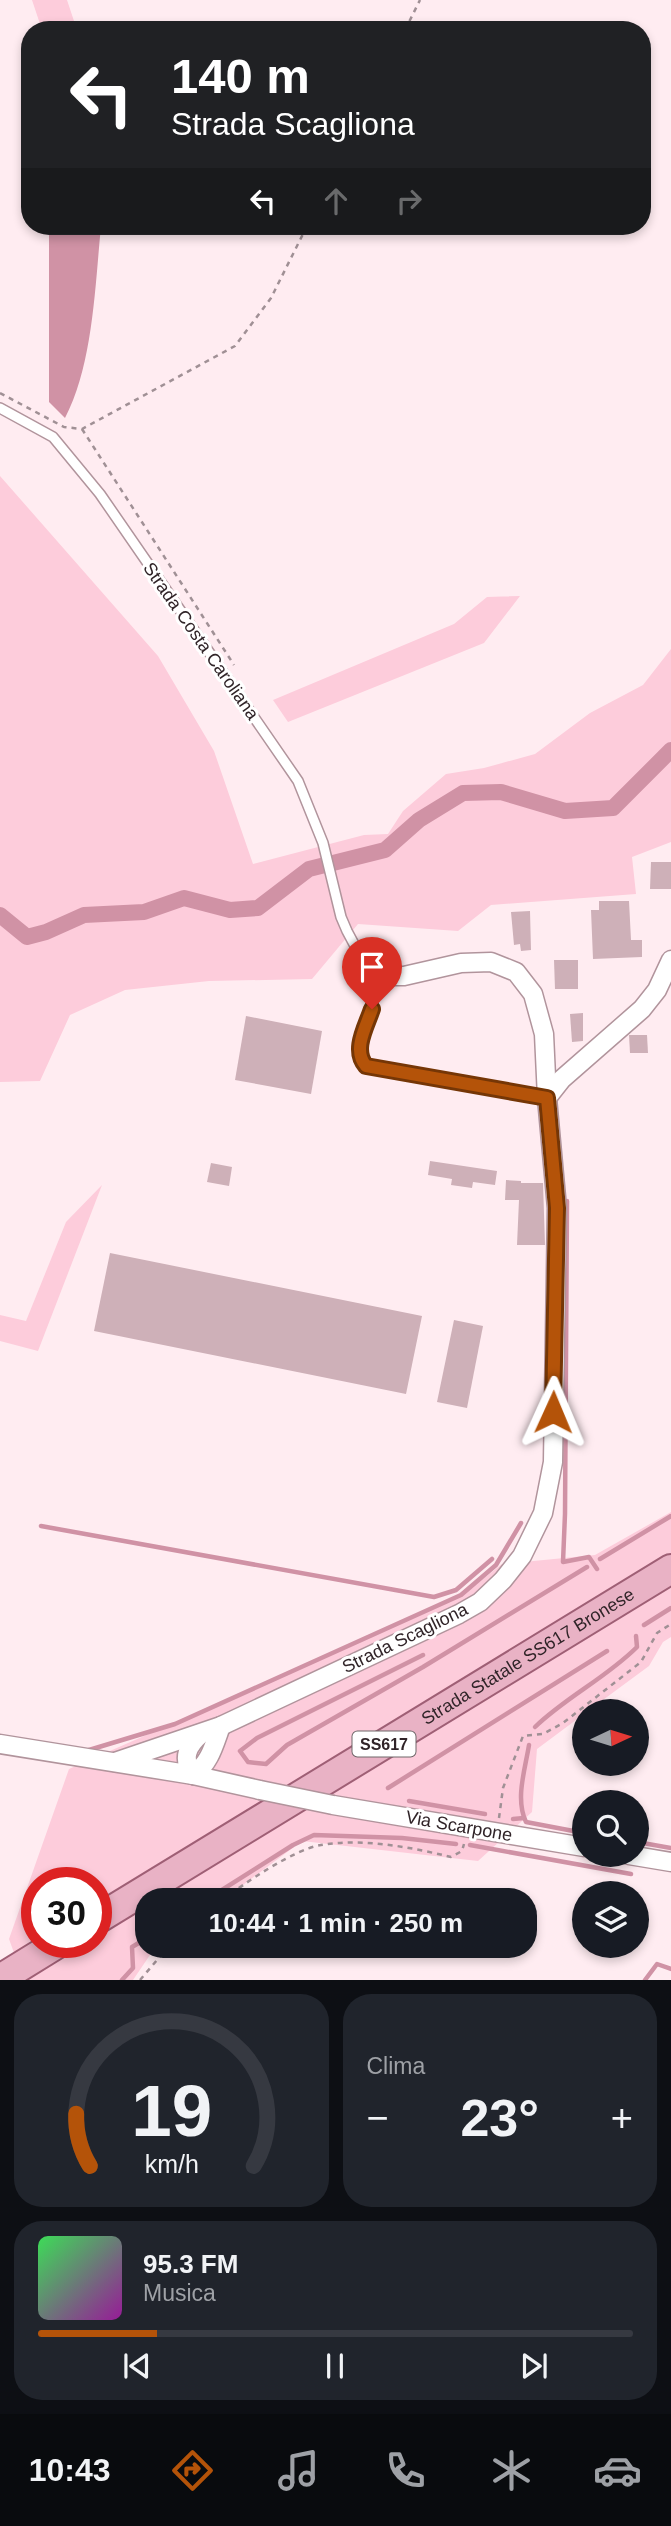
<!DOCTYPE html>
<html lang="it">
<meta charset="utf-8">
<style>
body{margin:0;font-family:Arial,sans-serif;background:#20242c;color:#f1f3f6;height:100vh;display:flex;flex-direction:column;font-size:26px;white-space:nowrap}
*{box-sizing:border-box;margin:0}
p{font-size:23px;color:#9ea1a6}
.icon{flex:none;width:38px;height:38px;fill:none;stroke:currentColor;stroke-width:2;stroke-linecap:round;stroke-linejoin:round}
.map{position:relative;height:1980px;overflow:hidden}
.drawer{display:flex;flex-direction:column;gap:14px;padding:14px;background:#0d0f14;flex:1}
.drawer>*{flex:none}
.hud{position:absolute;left:21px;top:21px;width:630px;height:214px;border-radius:28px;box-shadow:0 4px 10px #0003;background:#202124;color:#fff;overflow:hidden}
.needle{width:46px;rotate:86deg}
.controls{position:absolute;left:572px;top:1699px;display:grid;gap:14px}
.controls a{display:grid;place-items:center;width:77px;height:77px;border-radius:50%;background:#171b24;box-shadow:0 4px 10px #0003;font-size:35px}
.speed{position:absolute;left:21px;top:1867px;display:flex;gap:14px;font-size:35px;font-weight:700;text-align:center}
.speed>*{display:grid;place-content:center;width:91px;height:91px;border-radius:50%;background:#171b24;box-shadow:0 4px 10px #0003;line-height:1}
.speed .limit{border:10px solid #d22;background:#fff;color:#111}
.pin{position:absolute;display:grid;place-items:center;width:60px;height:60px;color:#fff;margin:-72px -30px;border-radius:50% 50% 50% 0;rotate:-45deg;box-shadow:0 0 7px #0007}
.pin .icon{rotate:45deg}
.me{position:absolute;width:77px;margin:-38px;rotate:1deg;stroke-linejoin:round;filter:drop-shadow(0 0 5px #0008)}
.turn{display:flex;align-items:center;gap:24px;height:147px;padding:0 35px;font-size:32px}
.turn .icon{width:91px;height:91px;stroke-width:2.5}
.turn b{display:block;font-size:49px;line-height:60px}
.lanes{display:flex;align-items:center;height:66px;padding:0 35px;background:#0003;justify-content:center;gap:35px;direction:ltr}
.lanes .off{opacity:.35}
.big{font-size:52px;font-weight:600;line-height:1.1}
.drawer .widget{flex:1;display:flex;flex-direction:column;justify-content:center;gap:10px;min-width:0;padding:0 24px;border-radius:28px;background:#20242c}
.drawer .dial{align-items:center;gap:0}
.dial svg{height:182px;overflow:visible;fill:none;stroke:#363941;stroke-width:7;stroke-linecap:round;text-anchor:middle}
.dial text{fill:#f1f3f6;stroke:none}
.song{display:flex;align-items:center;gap:21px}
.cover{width:84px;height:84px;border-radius:10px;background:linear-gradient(135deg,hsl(130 70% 55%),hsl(300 70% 35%))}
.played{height:7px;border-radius:4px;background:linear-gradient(90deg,#b45309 20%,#363941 20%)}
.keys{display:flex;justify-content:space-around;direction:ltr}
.heat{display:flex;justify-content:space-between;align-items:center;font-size:38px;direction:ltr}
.drawer .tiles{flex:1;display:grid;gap:14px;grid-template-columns:1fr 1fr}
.widget:last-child{grid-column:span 2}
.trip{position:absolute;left:135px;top:1888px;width:402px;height:70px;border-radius:28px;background:#171b24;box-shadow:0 4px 10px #0003;font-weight:600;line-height:70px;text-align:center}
.tab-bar{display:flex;height:112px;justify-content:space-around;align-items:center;background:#090b0e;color:#9ea1a6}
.tab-bar .icon{width:49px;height:49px}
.tab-bar .selected{color:#b45309}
.tab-bar b{font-size:32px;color:#f1f3f6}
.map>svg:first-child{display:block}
.green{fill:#fdccdb;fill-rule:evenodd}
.water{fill:#d092a5}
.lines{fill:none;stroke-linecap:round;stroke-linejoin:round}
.stream{stroke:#d092a5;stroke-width:4.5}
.canal{stroke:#d092a5;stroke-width:16}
.building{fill:#ceb0b8}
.lane-casing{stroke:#b1949c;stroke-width:12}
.street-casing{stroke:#b1949c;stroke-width:21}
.primary-casing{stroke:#9f5f75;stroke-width:32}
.path{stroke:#a09095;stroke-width:2.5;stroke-dasharray:5 5;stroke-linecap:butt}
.lane{stroke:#fff;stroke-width:9}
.street{stroke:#fff;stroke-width:18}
.primary{stroke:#e9b2c5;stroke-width:28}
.street-bridge-casing{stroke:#b1949c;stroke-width:21;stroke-linecap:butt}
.street-bridge{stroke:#fff;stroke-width:18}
.route-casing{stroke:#753606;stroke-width:18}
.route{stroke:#b45309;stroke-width:12}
.labels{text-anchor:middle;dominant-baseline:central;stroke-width:6;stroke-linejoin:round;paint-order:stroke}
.shield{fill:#fff;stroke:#6e6668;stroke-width:2}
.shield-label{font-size:16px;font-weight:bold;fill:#302428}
.street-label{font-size:18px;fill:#302428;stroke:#fff}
</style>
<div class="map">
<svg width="671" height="1980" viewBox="0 0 671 1980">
<rect width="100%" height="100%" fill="#ffecf1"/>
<g class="green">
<path d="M32,0H67L77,30H42Z"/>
<path d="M0,476L158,656L214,751L253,864L364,835L388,834L403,811L446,774L484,768L535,754L590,713L643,685L671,649V842L632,857L636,894L491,905L458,931L358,924L312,979L209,981L125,990L70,1015L40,1081L0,1082Z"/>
<path d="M520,596L484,643L288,722L273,700L454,624L487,597Z"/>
<path d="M102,1185L38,1351L0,1341V1315L26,1321L66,1222Z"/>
<path d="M671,1512V1637L663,1642L649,1666L588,1711L584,1712V1714L537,1749L532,1812L478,1861L302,1841L223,1900H147V1946H162L150,1955L133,1980H0L17,1961L9,1939L69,1769L460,1597L502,1564L595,1555ZM37,1883H96V1942H37Z"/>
</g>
<path class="water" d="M49,226H101C95,286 93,365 65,418L49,402Z"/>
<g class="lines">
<g class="stream">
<path d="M567,1201L565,1514L563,1562L589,1557L597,1569"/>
<path d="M41,1526L434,1597L456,1590L492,1559"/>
<path d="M600,1559L671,1516"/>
<path d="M644,1625L671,1608"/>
<path d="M423,1655L257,1738L240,1751L248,1762L266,1764L287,1745L423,1667L587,1567"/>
<path d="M535,1727C566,1697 606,1678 637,1647L636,1636"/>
<path d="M529,1745C525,1770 515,1799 526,1822L584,1833"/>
<path d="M89,1750L175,1724L461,1595L496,1565L521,1523"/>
<path d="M388,1788L607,1651"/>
<path d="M409,1801L485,1814"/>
<path d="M513,1819L524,1818"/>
<path d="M637,1842L671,1848"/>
<path d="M470,1845L631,1874"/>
<path d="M206,1900L293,1845L314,1835L402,1838L456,1844"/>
<path d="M122,1980L133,1968L132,1947L147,1938"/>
<path d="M645,1980L657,1964L671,1969"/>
</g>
<path class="canal" d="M0,915L27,937L46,932L84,915L144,912L184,898L230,910L258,908L309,869L385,850L419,820L463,793L501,792L565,811L613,808L671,750"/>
</g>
<g class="building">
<path d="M651,862H671V889H650Z"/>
<path d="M599,901H629L631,940H642V957L593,959L591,910H599Z"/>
<path d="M530,911L531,950L521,951L520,944L514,945L511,912Z"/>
<path d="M554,960H578V989H555Z"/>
<path d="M583,1013V1041L572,1042L570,1014Z"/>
<path d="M246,1016L322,1031L311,1094L235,1080Z"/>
<path d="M629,1035H647L648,1053H630Z"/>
<path d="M430,1161L497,1171L495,1185L473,1182L472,1188L451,1185L452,1179L428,1175Z"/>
<path d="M211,1163L232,1167L229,1186L207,1182Z"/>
<path d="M506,1180L521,1181V1183H543L545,1245H517L519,1200H505Z"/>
<path d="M110,1253L422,1316L406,1394L94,1331Z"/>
<path d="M454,1320L483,1326L467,1408L437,1402Z"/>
</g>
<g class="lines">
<g class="lane-casing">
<path id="lane" d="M0,408L53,437L100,494L298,781L323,843L341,917L347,931L355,946L382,976C377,994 359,1034 359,1051C360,1057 362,1061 366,1066L547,1098"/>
</g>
<g class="street-casing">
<g id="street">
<path d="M547,1098L562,1079L642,1009L657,990L671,960"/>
<path d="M0,1744L193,1775L260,1790"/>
<path d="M115,1762L221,1726L459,1614L480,1602L503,1580L522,1556L543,1513L553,1462L557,1208L547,1098L544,1034L533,994L516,972L491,962L461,963L404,976H382"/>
<path d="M193,1775C210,1763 214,1745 221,1726"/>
<path d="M193,1775C182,1759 186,1747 201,1734"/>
<path d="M333,1805L584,1847"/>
<path d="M629,1855L671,1862"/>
</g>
</g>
<g class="primary-casing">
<g id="primary">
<path id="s1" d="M96,1920L671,1569"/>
<path d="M0,1979L60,1942"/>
</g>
</g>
<g class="path">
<path d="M405,30L420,0"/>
<path d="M0,393L64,427L82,429L235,346L271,298L307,226"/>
<path d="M82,429L234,665"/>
<path d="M499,1818L503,1788L523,1736L543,1734L563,1723L641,1662L657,1633L671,1624"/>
<path d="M223,1900C244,1883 295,1849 321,1845C363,1838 410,1847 451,1857L462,1851L464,1844"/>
<path d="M140,1980L169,1946"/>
</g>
<use href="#lane" class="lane"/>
<use href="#street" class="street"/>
<use href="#primary" class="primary"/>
<g class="street-bridge-casing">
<path id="street-bridge" d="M260,1790L333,1805"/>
</g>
<use href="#street-bridge" class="street-bridge"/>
</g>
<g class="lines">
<g class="route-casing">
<path id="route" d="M372,1009C366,1027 352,1050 366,1066L547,1098L557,1208L553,1412"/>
</g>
<use href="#route" class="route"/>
</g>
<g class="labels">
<rect class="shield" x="352.5" y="1731.5" width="63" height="25" rx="5"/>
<g class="shield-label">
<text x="384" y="1744">SS617</text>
</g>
<g class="street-label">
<text transform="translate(201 641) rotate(55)">Strada Costa Caroliana</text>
<text transform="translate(405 1638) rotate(-26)">Strada Scagliona</text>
<text stroke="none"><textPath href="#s1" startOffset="506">Strada Statale SS617 Bronese</textPath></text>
<text transform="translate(459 1826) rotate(10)">Via Scarpone</text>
</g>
</g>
</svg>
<div class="controls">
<a><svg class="needle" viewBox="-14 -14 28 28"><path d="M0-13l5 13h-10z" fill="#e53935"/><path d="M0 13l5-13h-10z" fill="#9ea1a6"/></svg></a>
<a><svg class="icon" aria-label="search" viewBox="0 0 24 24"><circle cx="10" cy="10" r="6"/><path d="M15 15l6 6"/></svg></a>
<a><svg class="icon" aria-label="layers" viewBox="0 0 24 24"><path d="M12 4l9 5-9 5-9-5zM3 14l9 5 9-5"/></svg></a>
</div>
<div class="speed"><div class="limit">30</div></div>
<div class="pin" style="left:372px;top:1009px;background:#d93025"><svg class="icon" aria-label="arrive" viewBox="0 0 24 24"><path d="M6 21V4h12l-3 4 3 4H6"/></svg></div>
<svg class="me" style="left:553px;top:1412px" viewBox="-20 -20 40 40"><path d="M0-17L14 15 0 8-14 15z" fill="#b45309" stroke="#fff" stroke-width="4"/></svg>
<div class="trip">10:44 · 1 min · 250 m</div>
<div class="hud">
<div class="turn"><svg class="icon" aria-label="left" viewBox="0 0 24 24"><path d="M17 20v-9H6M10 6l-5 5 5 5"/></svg><div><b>140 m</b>Strada Scagliona</div></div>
<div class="lanes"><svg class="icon" aria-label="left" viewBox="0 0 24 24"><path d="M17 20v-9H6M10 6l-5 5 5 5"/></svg><svg class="icon off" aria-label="ahead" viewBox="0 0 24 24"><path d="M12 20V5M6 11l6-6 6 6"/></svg><svg class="icon off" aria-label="right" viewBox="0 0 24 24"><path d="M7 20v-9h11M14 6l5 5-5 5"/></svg></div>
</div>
</div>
<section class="drawer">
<div class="tiles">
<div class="widget dial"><svg viewBox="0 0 100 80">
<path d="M14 69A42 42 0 1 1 86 69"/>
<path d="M14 69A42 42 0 0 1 8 46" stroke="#b45309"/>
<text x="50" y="56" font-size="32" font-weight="700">19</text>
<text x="50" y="72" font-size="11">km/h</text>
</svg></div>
<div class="widget"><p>Clima</p>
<div class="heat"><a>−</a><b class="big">23°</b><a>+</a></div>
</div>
<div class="widget">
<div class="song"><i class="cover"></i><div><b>95.3 FM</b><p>Musica</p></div></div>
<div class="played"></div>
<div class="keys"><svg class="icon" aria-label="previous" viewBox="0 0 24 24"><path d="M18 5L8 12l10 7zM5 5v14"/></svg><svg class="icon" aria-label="pause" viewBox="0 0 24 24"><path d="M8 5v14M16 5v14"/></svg><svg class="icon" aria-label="next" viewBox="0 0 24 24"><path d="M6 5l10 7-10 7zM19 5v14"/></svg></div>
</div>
</div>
</section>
<nav class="tab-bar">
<b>10:43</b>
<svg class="icon selected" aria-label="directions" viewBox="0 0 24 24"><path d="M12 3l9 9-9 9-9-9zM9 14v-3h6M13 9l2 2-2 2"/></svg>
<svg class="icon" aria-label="music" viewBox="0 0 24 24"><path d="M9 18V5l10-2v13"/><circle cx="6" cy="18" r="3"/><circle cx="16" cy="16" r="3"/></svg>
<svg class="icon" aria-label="phone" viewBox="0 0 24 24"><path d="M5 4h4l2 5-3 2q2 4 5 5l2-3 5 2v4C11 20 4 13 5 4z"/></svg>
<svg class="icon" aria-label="climate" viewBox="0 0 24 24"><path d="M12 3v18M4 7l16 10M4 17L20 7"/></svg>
<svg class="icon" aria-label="car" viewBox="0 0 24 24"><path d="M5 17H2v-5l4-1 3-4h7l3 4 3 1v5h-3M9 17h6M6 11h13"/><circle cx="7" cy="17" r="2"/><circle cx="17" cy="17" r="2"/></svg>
</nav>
